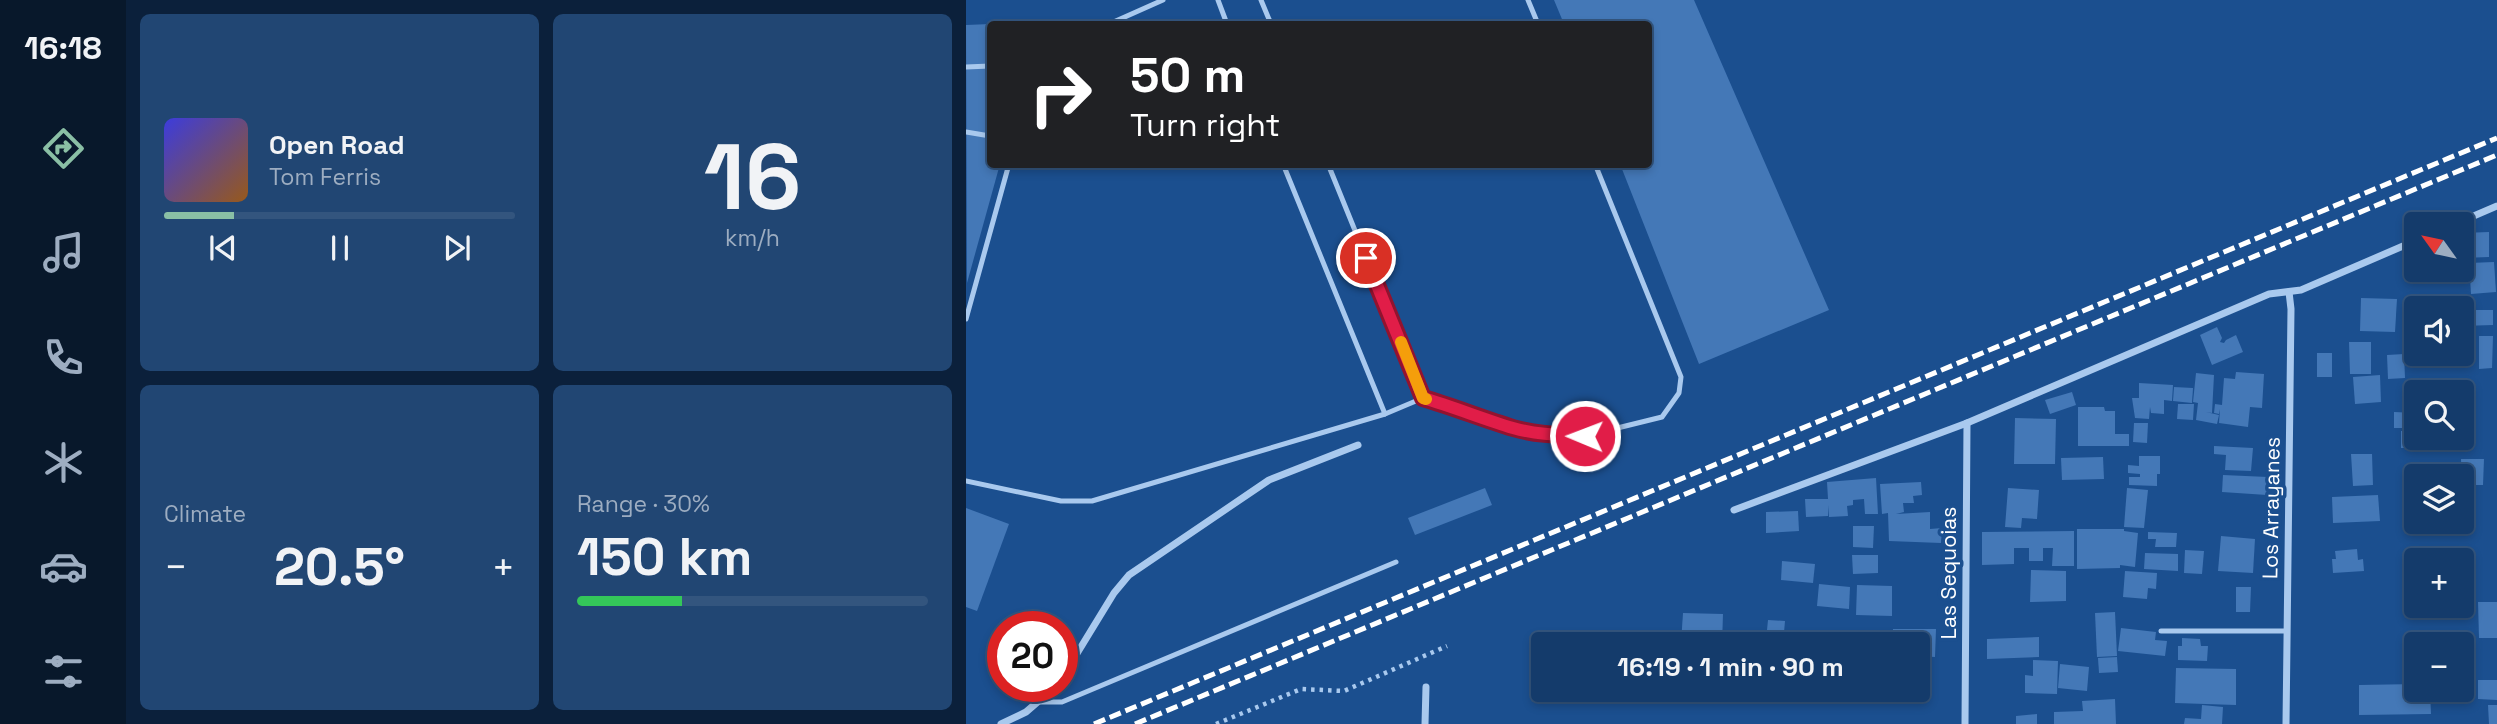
<!DOCTYPE html>
<meta charset="utf-8">
<style>
body{margin:0;font-family:"Space Grotesk",sans-serif;background:#214673;color:#f1f3f6;height:100vh;display:flex;flex-direction:column;font-size:26px;white-space:nowrap}
*{box-sizing:border-box;margin:0}
p{font-size:23px;color:#9dadc1}
.icon{flex:none;width:38px;height:38px;fill:none;stroke:currentColor;stroke-width:2;stroke-linecap:round;stroke-linejoin:round}
.map{position:relative;flex:1;overflow:hidden}
.side{display:flex;flex-direction:column;gap:14px;padding:14px;background:#0b203b;width:840px}
.side>*{flex:none}
.top-card{position:absolute;left:21px;top:21px;width:665px;height:147px;border-radius:7px;box-shadow:0 4px 10px #0003,0 0 0 2px #33557e;background:#202124;color:#fff;overflow:hidden}
.needle{width:46px;rotate:303deg}
.controls{position:absolute;left:1438px;top:212px;display:grid;gap:14px}
.controls a{display:grid;place-items:center;width:70px;height:70px;border-radius:7px;background:#143b6b;box-shadow:0 4px 10px #0003,0 0 0 2px #33557e;font-size:35px}
.speed{position:absolute;left:21px;top:611px;display:flex;gap:14px;font-size:35px;font-weight:700;text-align:center}
.speed>*{display:grid;place-content:center;width:91px;height:91px;border-radius:50%;background:#143b6b;box-shadow:0 4px 10px #0003,0 0 0 2px #33557e;line-height:1}
.speed .limit{border:10px solid #d22;background:#fff;color:#111}
.pin{position:absolute;display:grid;place-items:center;width:60px;height:60px;color:#fff;margin:-30px;border:4px solid #fff;border-radius:50%;box-shadow:0 2px 7px #0007}
.me{position:absolute;width:77px;margin:-38px;rotate:271deg;stroke-linejoin:round;filter:drop-shadow(0 0 5px #0008)}
.turn{display:flex;align-items:center;gap:24px;height:147px;padding:0 28px;font-size:32px}
.turn .icon{width:91px;height:91px;stroke-width:2.5}
.turn b{display:block;font-size:49px;line-height:60px}
.big{font-size:52px;font-weight:600;line-height:1.1}
.side .tile{flex:1;display:flex;flex-direction:column;justify-content:center;gap:10px;min-width:0;padding:0 24px;border-radius:10px;background:#214673}
.side .dial{align-items:center;gap:0}
.dial b{font-size:91px;line-height:1}
.song{display:flex;align-items:center;gap:21px}
.cover{width:84px;height:84px;border-radius:10px;background:linear-gradient(135deg,hsl(240 70% 55%),hsl(30 70% 35%))}
.played{height:7px;border-radius:4px;background:linear-gradient(90deg,#8abfa5 20%,#33557e 20%)}
.keys{display:flex;justify-content:space-around;direction:ltr}
.heat{display:flex;justify-content:space-between;align-items:center;font-size:38px;direction:ltr}
.charge{height:10px;border-radius:5px;background:linear-gradient(90deg,#34c759 30%,#33557e 0)}
.side .tiles{flex:1;display:grid;gap:14px;grid-template-columns:repeat(2,1fr)}
.trip{position:absolute;left:565px;top:632px;width:399px;height:70px;border-radius:7px;background:#143b6b;box-shadow:0 4px 10px #0003,0 0 0 2px #33557e;font-weight:600;line-height:70px;text-align:center}
main{display:flex;flex:1;min-height:0}
.dock{display:flex;flex-direction:column;width:126px;justify-content:space-around;align-items:center;background:#08182b;color:#9dadc1}
.dock .icon{width:49px;height:49px}
.dock .on{color:#8abfa5}
.dock b{font-size:32px;color:#f1f3f6}
.map>svg:first-child{display:block}
.building{fill:#4478b7}
.lines{fill:none;stroke-linecap:round;stroke-linejoin:round}
.path{stroke:#a9c9ee;stroke-width:4.5;stroke-dasharray:3.5 5;stroke-linecap:butt}
.lane{stroke:#a9c9ee;stroke-width:5}
.street{stroke:#a9c9ee;stroke-width:7}
.rail{stroke:#fff;stroke-width:5;stroke-dasharray:12 5;stroke-linecap:butt}
.route-casing{stroke:#92132f;stroke-width:18}
.route{stroke:#e11d48;stroke-width:12}
.slow{stroke:#f59e0b;stroke-width:12}
.labels{text-anchor:middle;dominant-baseline:central;stroke-width:7;stroke-linejoin:round;paint-order:stroke}
.street-label{font-size:21px;fill:#fff;stroke:#1b4f8f}
</style>
<main>
<nav class="dock">
<b>16:18</b>
<svg class="icon on" aria-label="directions" viewBox="0 0 24 24"><path d="M12 3l9 9-9 9-9-9zM9 14v-3h6M13 9l2 2-2 2"/></svg>
<svg class="icon" aria-label="music" viewBox="0 0 24 24"><path d="M9 18V5l10-2v13"/><circle cx="6" cy="18" r="3"/><circle cx="16" cy="16" r="3"/></svg>
<svg class="icon" aria-label="phone" viewBox="0 0 24 24"><path d="M5 4h4l2 5-3 2q2 4 5 5l2-3 5 2v4C11 20 4 13 5 4z"/></svg>
<svg class="icon" aria-label="climate" viewBox="0 0 24 24"><path d="M12 3v18M4 7l16 10M4 17L20 7"/></svg>
<svg class="icon" aria-label="car" viewBox="0 0 24 24"><path d="M5 17H2v-5l4-1 3-4h7l3 4 3 1v5h-3M9 17h6M6 11h13"/><circle cx="7" cy="17" r="2"/><circle cx="17" cy="17" r="2"/></svg>
<svg class="icon" aria-label="filters" viewBox="0 0 24 24"><path d="M4 7h16M4 17h16"/><circle cx="9" cy="7" r="2"/><circle cx="15" cy="17" r="2"/></svg>
</nav>
<section class="side">
<div class="tiles">
<div class="tile">
<div class="song"><i class="cover"></i><div><b>Open Road</b><p>Tom Ferris</p></div></div>
<div class="played"></div>
<div class="keys"><svg class="icon" aria-label="previous" viewBox="0 0 24 24"><path d="M18 5L8 12l10 7zM5 5v14"/></svg><svg class="icon" aria-label="pause" viewBox="0 0 24 24"><path d="M8 5v14M16 5v14"/></svg><svg class="icon" aria-label="next" viewBox="0 0 24 24"><path d="M6 5l10 7-10 7zM19 5v14"/></svg></div>
</div>
<div class="tile dial"><b>16</b><p>km/h</p></div>
<div class="tile"><p>Climate</p>
<div class="heat"><a>−</a><b class="big">20.5°</b><a>+</a></div>
</div>
<div class="tile"><p>Range · 30%</p><b class="big">150 km</b><div class="charge"></div></div>
</div>
</section>
<div class="map">
<svg width="1531" height="724" viewBox="0 0 1531 724">
<rect width="100%" height="100%" fill="#1b4f8f"/>
<g class="building">
<path d="M588,0H728L863,310L733,364L654,164H682V24H598Z"/>
<path d="M24,24V164H34L1,283L0,25Z"/>
<path d="M1523,232V257L1496,258V233Z"/>
<path d="M1528,262L1530,292L1505,294L1503,263Z"/>
<path d="M1395,298L1431,299L1429,332L1394,331Z"/>
<path d="M1496,310H1527V325L1496,326Z"/>
<path d="M1251,327L1256,338L1254,342L1258,343L1260,340L1270,335L1277,352L1246,365L1234,335Z"/>
<path d="M1496,327H1501L1503,356L1455,358V354H1496Z"/>
<path d="M1513,336H1527L1526,368L1513,369Z"/>
<path d="M1383,342H1405V374H1384Z"/>
<rect x="1351" y="353" width="15" height="24"/>
<path d="M1438,354L1439,378L1422,379L1421,355Z"/>
<path d="M1270,372L1298,374L1296,408L1284,407L1282,427L1253,423L1254,409L1253,414L1248,413L1249,404L1256,405L1258,378L1269,379Z"/>
<path d="M1230,373L1248,375L1246,413L1240,412L1253,415L1251,424L1230,420L1232,403L1227,402Z"/>
<path d="M1414,375L1415,402L1389,404L1387,377Z"/>
<path d="M1173,383L1207,385L1206,401L1198,400V414L1185,413L1184,407L1183,419L1169,418L1166,398H1173Z"/>
<path d="M1208,387L1227,388L1226,403L1207,401Z"/>
<path d="M1106,392L1110,405L1084,414L1079,400Z"/>
<path d="M1212,404H1228L1227,420L1211,419Z"/>
<path d="M1112,407H1138L1139,411H1149V434H1163V446H1112Z"/>
<path d="M1428,412L1451,413V428H1428Z"/>
<path d="M1049,418L1090,419L1089,464H1048Z"/>
<path d="M1168,423H1182L1181,443L1167,442Z"/>
<path d="M1435,431H1451V438H1466L1467,447L1435,448Z"/>
<path d="M1248,446L1287,448L1285,471L1259,470L1260,455L1248,454Z"/>
<path d="M1385,454H1406L1407,485L1387,486Z"/>
<path d="M1173,456H1194V474H1191V486L1163,485V477H1174V474L1162,473V465L1173,466Z"/>
<path d="M1137,457L1138,479L1096,480L1095,458Z"/>
<path d="M1495,459H1518L1517,485H1496Z"/>
<path d="M1257,475L1302,477L1301,495L1256,492Z"/>
<path d="M910,478L912,514H899L898,499L887,500V505L881,506L882,516L863,517L862,505V516L840,517L839,499H862L861,482Z"/>
<path d="M955,482L956,495L947,496L948,503H937L938,512L930,514L964,512V529L976,528L975,543L923,541L922,513L916,514L914,484Z"/>
<path d="M519,488L526,505L449,535L442,518Z"/>
<path d="M1042,488L1073,490L1071,519L1056,518L1055,528L1039,527Z"/>
<path d="M1161,488L1182,490L1178,528L1158,527Z"/>
<path d="M1412,495L1414,521L1367,523L1366,497Z"/>
<path d="M0,508L43,524L11,611L0,607Z"/>
<path d="M832,511L833,531L800,533V512Z"/>
<path d="M887,526H908L907,548L887,547Z"/>
<path d="M1111,529H1158V531L1172,533L1169,567L1154,565V568L1111,569Z"/>
<path d="M1108,531V566H1086L1087,548H1077V561H1063V548H1048V564L1016,565V532Z"/>
<path d="M1182,532L1211,533L1210,547H1189L1190,539H1182Z"/>
<path d="M1255,536L1289,539L1287,573L1252,571Z"/>
<path d="M1391,549L1392,560L1397,559L1398,571L1367,573L1366,559H1370L1369,551Z"/>
<path d="M1219,550L1238,551L1236,574L1218,573Z"/>
<path d="M1179,553L1212,554V571L1178,569Z"/>
<path d="M886,555H912V573L887,574Z"/>
<path d="M816,561L849,564L847,583L815,580Z"/>
<path d="M1065,570L1100,571V601L1064,602Z"/>
<path d="M1159,571L1191,573L1190,589L1182,588L1181,599L1157,597Z"/>
<path d="M853,584L884,587L883,609L851,606Z"/>
<path d="M891,585L926,586V616L890,615Z"/>
<path d="M1270,587H1285L1284,612H1270Z"/>
<path d="M1512,602H1531V638H1513Z"/>
<path d="M1149,612L1151,656L1131,657L1129,613Z"/>
<path d="M717,613L757,614L756,644L715,643Z"/>
<path d="M802,620L819,621L817,644H800L801,638L796,637L797,630H801Z"/>
<path d="M1155,628L1190,632L1189,640L1201,641L1199,656L1152,651Z"/>
<path d="M927,629H970L969,657L952,656V644H926Z"/>
<path d="M1073,637V657L1021,659V639Z"/>
<path d="M1216,638L1234,639L1235,646H1242L1241,661L1212,660V646H1216Z"/>
<path d="M1470,640V644H1451V676H1446V641Z"/>
<path d="M1151,657L1152,672L1133,673L1132,658Z"/>
<path d="M1067,660L1092,661L1091,694L1059,693V675L1067,676Z"/>
<path d="M1094,664L1123,667L1121,691L1092,688Z"/>
<path d="M1210,668L1270,669V705L1209,703Z"/>
<path d="M1512,680H1531V700L1512,699Z"/>
<path d="M1451,684V690H1464L1465,714L1393,715V685Z"/>
<path d="M1149,699L1150,724H1088V712L1117,711L1116,701Z"/>
<path d="M1236,705L1257,707L1256,724H1218L1219,718L1235,719Z"/>
<path d="M1522,705H1531V724H1523Z"/>
<path d="M1071,714V724H1050V716Z"/>
</g>
<g class="lines">
<path class="path" d="M250,724L335,689L378,691L481,646"/>
<g class="lane">
<path d="M252,0L261,24"/>
<path d="M295,0L305,24"/>
<path d="M562,0L572,24"/>
<path d="M143,24L197,0"/>
<path d="M0,67L24,66"/>
<path d="M0,132L24,136"/>
<path d="M317,164L419,414"/>
<path d="M362,164L457,398"/>
<path d="M0,319L43,164"/>
<path d="M0,481L95,501H126L419,414L457,398L496,409L549,429L585,435L619,436L696,417L713,393L715,377L629,164"/>
<path d="M1195,631H1321"/>
<path d="M72,702H96L430,562"/>
</g>
<g class="street">
<path d="M1489,224L1531,206"/>
<path d="M768,510L1001,423L1303,294L1335,290L1451,240"/>
<path d="M96,678L148,593L163,575L303,480L392,445"/>
<path d="M35,724L60,712L90,686"/>
<path d="M459,724L460,687"/>
<path d="M999,724L1001,423"/>
<path d="M1320,724L1325,309L1323,292"/>
</g>
<g class="rail">
<path d="M128,724L1531,138"/>
<path d="M169,724L1531,155"/>
</g>
</g>
<g class="lines">
<g class="route-casing">
<path id="route" d="M400,258L457,398C488,407 517,419 547,428C571,435 595,435 619,436"/>
</g>
<use href="#route" class="route"/>
<path class="slow" d="M435,342L457,398L460,399"/>
</g>
<g class="labels">
<g class="street-label">
<text transform="translate(1305 508) rotate(-89)">Los Arrayanes</text>
<text transform="translate(982 573) rotate(-90)">Las Sequoias</text>
</g>
</g>
</svg>
<div class="controls">
<a><svg class="needle" viewBox="-14 -14 28 28"><path d="M0-13l5 13h-10z" fill="#e53935"/><path d="M0 13l5-13h-10z" fill="#9dadc1"/></svg></a>
<a><svg class="icon" aria-label="sound" viewBox="0 0 24 24"><path d="M4 9h4l5-4v14l-5-4H4zM17 9q2 3 0 6"/></svg></a>
<a><svg class="icon" aria-label="search" viewBox="0 0 24 24"><circle cx="10" cy="10" r="6"/><path d="M15 15l6 6"/></svg></a>
<a><svg class="icon" aria-label="layers" viewBox="0 0 24 24"><path d="M12 4l9 5-9 5-9-5zM3 14l9 5 9-5"/></svg></a>
<a>+</a>
<a>−</a>
</div>
<div class="speed"><div class="limit">20</div></div>
<div class="pin" style="left:400px;top:258px;background:#d93025"><svg class="icon" aria-label="arrive" viewBox="0 0 24 24"><path d="M6 21V4h12l-3 4 3 4H6"/></svg></div>
<svg class="me" style="left:619px;top:436px" viewBox="-20 -20 40 40"><circle r="17" fill="#e11d48" stroke="#fff" stroke-width="3"/><path d="M0-11L8 9 0 5-8 9z" fill="#fff"/></svg>
<div class="trip">16:19 · 1 min · 90 m</div>
<div class="top-card">
<div class="turn"><svg class="icon" aria-label="right" viewBox="0 0 24 24"><path d="M7 20v-9h11M14 6l5 5-5 5"/></svg><div><b>50 m</b>Turn right</div></div>
</div>
</div>
</main>
